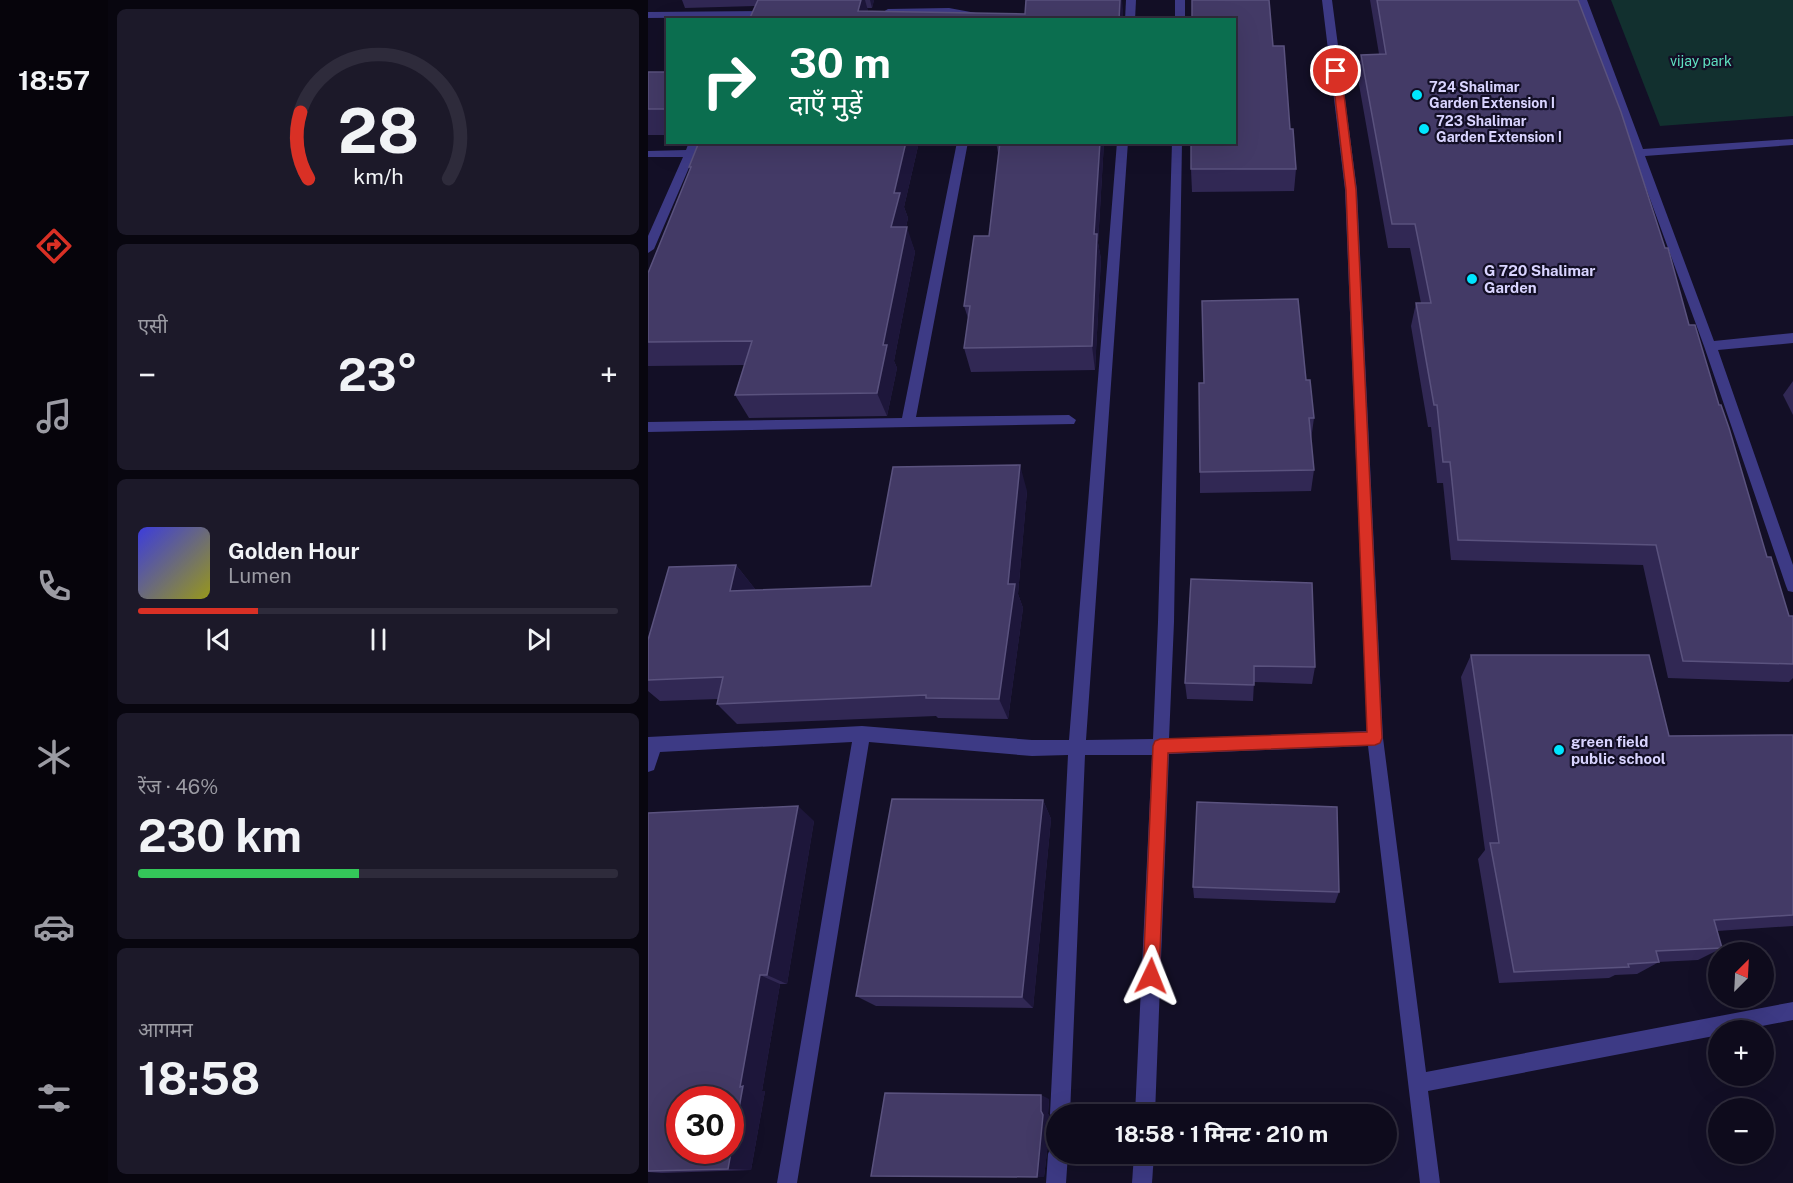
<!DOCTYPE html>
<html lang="hi">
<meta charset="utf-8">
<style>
body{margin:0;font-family:"Public Sans","Noto Sans Devanagari",sans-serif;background:#1c1929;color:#f1f3f6;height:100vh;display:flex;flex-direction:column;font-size:22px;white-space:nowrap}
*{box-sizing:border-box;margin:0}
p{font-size:20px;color:#9b9ba3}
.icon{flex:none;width:33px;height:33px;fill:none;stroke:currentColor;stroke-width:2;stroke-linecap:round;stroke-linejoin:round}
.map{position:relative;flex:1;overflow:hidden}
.sheet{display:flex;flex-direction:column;gap:9px;padding:9px;background:#08060f;width:540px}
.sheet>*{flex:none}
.banner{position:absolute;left:18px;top:18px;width:570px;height:126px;border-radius:0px;box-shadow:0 6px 24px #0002,0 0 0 2px #2e2b3b;background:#0b6e4f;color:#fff;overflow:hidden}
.needle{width:39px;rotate:24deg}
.buttons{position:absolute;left:1060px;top:942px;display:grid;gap:12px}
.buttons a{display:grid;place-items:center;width:66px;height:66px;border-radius:50%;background:#0e0b1c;box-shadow:0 6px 24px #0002,0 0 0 2px #2e2b3b;font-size:30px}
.speed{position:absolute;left:18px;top:1086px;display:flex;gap:12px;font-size:30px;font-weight:700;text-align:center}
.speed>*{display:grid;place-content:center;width:78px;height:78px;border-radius:50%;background:#0e0b1c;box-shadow:0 6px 24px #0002,0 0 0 2px #2e2b3b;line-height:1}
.speed .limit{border:9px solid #d22;background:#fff;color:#111}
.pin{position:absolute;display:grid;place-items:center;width:51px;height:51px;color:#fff;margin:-26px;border:3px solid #fff;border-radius:50%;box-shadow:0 2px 6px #0007}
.me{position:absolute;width:66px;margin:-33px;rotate:2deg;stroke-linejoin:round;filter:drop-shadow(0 0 4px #0008)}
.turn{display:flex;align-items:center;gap:21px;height:126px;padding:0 24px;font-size:27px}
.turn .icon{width:78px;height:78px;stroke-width:2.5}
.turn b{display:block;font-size:42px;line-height:51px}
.big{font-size:45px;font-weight:700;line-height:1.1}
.sheet .tile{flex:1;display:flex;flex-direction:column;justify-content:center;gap:9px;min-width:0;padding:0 21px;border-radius:9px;background:#1c1929}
.sheet .dial{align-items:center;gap:0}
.dial svg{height:156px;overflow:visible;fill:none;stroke:#2e2b3b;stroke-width:7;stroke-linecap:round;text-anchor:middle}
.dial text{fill:#f1f3f6;stroke:none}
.song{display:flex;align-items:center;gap:18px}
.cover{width:72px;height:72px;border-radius:9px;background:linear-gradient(135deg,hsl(240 70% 55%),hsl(60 70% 35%))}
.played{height:6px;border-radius:3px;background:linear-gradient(90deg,#d93025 25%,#2e2b3b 25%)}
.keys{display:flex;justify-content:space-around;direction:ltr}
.heat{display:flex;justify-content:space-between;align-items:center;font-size:33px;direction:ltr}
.charge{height:9px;border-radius:4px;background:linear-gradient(90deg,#34c759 46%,#2e2b3b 0)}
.trip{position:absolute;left:398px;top:1104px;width:351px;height:60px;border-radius:30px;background:#0e0b1c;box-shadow:0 6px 24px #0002,0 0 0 2px #2e2b3b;font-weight:700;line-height:60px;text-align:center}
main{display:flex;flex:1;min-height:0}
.dock{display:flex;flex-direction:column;width:108px;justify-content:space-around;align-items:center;background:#06040b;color:#9b9ba3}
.dock .icon{width:42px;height:42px}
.dock .current{color:#d93025}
.dock b{font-size:27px;color:#f1f3f6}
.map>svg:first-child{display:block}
.green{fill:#12302f}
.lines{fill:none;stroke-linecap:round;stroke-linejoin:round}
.street{fill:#3d3a85;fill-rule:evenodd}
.wall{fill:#312854}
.shaded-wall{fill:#1d163a}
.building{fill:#433a66;stroke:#5a527e;stroke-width:1.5;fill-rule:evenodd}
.route{fill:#d93025;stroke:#8d1f18;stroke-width:1.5}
.poi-dot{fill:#00e5ff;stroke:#130f26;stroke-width:2}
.labels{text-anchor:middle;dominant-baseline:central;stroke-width:4.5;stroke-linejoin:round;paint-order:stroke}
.far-park-label{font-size:14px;fill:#5fe0c0;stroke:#130f26}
.far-poi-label{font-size:14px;font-weight:bold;fill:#d9d4ff;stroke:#130f26;text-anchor:start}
.poi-label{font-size:15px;font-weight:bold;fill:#d9d4ff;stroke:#130f26;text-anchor:start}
</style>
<main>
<nav class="dock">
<b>18:57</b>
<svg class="icon current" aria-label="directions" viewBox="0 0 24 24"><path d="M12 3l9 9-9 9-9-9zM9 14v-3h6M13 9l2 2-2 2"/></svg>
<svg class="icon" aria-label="music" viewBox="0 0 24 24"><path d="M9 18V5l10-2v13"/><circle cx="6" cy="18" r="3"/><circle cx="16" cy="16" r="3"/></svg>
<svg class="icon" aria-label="phone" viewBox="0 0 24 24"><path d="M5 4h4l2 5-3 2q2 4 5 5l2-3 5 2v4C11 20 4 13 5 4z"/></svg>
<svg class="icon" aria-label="climate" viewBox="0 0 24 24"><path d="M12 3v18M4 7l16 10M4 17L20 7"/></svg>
<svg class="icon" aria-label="car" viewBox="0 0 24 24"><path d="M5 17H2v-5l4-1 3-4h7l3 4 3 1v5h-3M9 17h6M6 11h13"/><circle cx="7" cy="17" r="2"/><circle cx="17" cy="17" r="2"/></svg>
<svg class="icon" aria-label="filters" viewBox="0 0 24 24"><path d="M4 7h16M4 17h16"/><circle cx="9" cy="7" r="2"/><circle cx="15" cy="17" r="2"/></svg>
</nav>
<section class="sheet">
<div class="tile dial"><svg viewBox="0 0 100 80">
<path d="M14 69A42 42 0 1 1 86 69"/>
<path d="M14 69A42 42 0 0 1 10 35" stroke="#d93025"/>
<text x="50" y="56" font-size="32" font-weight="700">28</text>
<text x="50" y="72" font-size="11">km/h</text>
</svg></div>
<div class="tile"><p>एसी</p>
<div class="heat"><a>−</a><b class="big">23°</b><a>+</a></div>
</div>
<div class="tile">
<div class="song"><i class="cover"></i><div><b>Golden Hour</b><p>Lumen</p></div></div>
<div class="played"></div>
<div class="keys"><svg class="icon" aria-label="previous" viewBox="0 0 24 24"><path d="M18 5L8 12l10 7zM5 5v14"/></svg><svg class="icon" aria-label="pause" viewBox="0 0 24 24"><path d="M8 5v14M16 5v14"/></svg><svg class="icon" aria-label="next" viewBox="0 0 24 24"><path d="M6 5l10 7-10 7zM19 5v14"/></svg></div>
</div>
<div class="tile"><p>रेंज · 46%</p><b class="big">230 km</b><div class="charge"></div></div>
<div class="tile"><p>आगमन</p><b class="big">18:58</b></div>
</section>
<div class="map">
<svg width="1145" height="1183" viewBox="0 0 1145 1183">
<rect width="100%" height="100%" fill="#130f26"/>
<path class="green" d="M963,0H1145V116L1012,126Z"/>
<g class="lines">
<g class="street">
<path d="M478,0H488L487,20H477Z"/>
<rect x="527" y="0" width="10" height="20"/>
<path d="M674,0H684L709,190L735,738L778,1072L1145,1002V1020L1093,1030H1071V1035L780,1091L792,1183H772L720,746L521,754L507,1114H487L504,755H437L422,1114H408V1122L402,1114L420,755L384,756L221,742L149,1183H129L204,742L12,752L6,770L0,772V737L214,726L384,740H421L469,142H480L438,740L505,739L510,622L524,142H534L526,622L521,739L719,731L697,190Z"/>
<path d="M929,0H939L995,149L1145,139V145L997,156L1066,341L1145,333V343L1070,350L1145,565V592L1140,591L1138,586L1056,346Z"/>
<path d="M301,8L328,13L338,20H325L301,14L240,15L235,12L240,9Z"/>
<path d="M0,12L123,11L128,14L123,17L0,18Z"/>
<path d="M41,142H52L6,249L0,253V236L35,157H0V151L38,150Z"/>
<path d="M309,142H320L268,417L421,415L428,420L426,424L0,432V422L254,418Z"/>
<path d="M408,1145V1154H420L418,1183H398L400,1154L403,1147Z"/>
<path d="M486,1154H506L504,1183H484Z"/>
</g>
</g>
<g class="wall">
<path d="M34,0H226L224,8H219L220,12L377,14L475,9V20H101L107,6L37,8Z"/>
<path d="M722,0H930L1041,325L1071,405L1119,557L1141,616H1145V678L1141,682L1020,678L995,565L803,560L795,483H789L783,427H780L763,326L768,303H773L762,248H740L710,79L713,55L731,54Z"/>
<path d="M625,46L642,129L648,169L646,191L544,192L543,169Z"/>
<rect x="0" y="72" width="20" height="63"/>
<path d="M51,142H271L256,207L260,218L258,227L267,252L246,361L249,368L239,416L101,418L87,395L97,365L0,366V273L42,169L41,167Z"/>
<path d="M348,142H456L450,243L453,259L447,370L323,372L316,348L320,318L316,306L341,236L351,153H350Z"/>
<path d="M658,380L666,418L663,440L666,470L663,491L552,493V472Z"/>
<path d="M1145,381V415L1135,395Z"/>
<path d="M379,491L370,594L375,608L360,719L290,718L288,716L89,724L69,704L70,699L12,701L0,691V640L88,565L107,589L106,590L223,586Z"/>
<path d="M543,579L667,667L664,684L606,682L605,701L539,699L537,683Z"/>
<path d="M823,655L1021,736L1145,735V926L1069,931L1074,948L1050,960L1010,962H1011L989,974L967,975L961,978L851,983L830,859L837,850L813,677Z"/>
<path d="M395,800L403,819L385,1008L228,1006L208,996Z"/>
<path d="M0,813L166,821L139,984H132L114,1091H117L103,1170L14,1173L0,1172Z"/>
<path d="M545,887L691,892L687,903L546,898Z"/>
<path d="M401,1099L400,1114L403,1118L396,1177L223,1176Z"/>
</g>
<g class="shaded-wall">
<path d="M213,0H217L222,18L210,11Z"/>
<path d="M222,0H226L224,8Z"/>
<path d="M472,0H474L475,9V20H471Z"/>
<path d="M258,142H271L256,207L260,218L252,252L243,227L246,193Z"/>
<path d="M452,142H456L450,243L453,259L447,370L444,346L446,234Z"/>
<path d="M259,227L267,252L246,361L249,368L239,416L229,393L235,345Z"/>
<path d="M372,465L379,491L370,594L375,608L360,719L351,699L360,584Z"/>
<path d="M88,565L107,589L101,615L82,591Z"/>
<path d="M395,800L403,819L385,1008L374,997Z"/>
<path d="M150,806L166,821L139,984L119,975Z"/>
<path d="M112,975L132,984L114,1091H117L103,1170L80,1169L92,1087Z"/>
<path d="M393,1095L401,1099L400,1114L403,1118L396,1177H389Z"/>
</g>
<g class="building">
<path d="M110,0H213L210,11L377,14L378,0H472L471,20H101Z"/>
<path d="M544,0H621L625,46H636L642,129H645L648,169H543V142H586V20H544Z"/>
<path d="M729,0H930L973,112L1017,248H1020L1041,325H1047L1071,405H1073L1081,428L1119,557H1123L1141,616H1145V664L1035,661L1008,545L810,540L802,462H795L789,405H786L768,303H783L767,224H744L713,55L738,54Z"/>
<rect x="0" y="72" width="20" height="37"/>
<path d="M51,142H258L246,193H252L243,227H259L235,345H239L229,393L87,395L104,341L0,342V273L43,167H41Z"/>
<path d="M352,142H452L446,234H449L444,346L316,348L322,306H316L326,236H341Z"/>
<path d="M650,299L658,380H662L666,418H661L666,470L552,472L551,383H556L554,301Z"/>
<path d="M372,465L360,584H367L351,699L278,698V695L69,704L75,677L0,680V640L21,567L88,565L82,591L223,586L245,467Z"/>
<path d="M543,579L664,583L667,667L606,666V685L537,683Z"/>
<path d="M823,655H1001L1021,736L1145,735V915L1066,920L1074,948L1008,951L1011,962L980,964L981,967L866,972L842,843H851Z"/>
<path d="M244,799L395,800L374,997L208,996Z"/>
<path d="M549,802L689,807L691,892L545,887Z"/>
<path d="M150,806L119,975H112L92,1087L95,1086L80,1169L0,1171V813ZM32,1100H82V1150H32Z"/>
<path d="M237,1093L393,1095V1111L395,1115L389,1177L223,1176Z"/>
</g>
<path class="route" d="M688,68L693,71L708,190L734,738L732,743L727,745L520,753L511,976L509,982L503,985L497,982L495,976L505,746L507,741L512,739L719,732L698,190L684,71Z"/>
<g class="poi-dot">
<circle cx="769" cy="95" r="6"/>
<circle cx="776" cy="129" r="6"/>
<circle cx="824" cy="279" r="6"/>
<circle cx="911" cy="750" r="6"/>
</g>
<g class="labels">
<g class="far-park-label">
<text x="1053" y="61">vijay park</text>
</g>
<g class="far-poi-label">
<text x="781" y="87">724 Shalimar<tspan x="781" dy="16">Garden Extension I</tspan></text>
<text x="788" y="121">723 Shalimar<tspan x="788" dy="16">Garden Extension I</tspan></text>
</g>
<g class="poi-label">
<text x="836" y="270">G 720 Shalimar<tspan x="836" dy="17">Garden</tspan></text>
<text x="923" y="741">green field<tspan x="923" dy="17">public school</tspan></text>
</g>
</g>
</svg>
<div class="buttons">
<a><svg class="needle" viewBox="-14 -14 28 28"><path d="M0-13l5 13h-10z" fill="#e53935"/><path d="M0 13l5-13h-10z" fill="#9b9ba3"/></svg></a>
<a>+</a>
<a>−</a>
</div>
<div class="speed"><div class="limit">30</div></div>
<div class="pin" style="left:688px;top:71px;background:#d93025"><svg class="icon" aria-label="arrive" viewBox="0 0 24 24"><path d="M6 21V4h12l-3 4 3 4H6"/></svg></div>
<svg class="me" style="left:503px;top:976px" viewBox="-20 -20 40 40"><path d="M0-17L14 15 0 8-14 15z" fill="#d93025" stroke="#fff" stroke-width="4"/></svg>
<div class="trip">18:58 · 1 मिनट · 210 m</div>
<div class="banner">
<div class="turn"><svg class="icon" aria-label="right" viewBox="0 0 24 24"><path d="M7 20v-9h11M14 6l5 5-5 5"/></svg><div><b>30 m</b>दाएँ मुड़ें</div></div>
</div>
</div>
</main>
